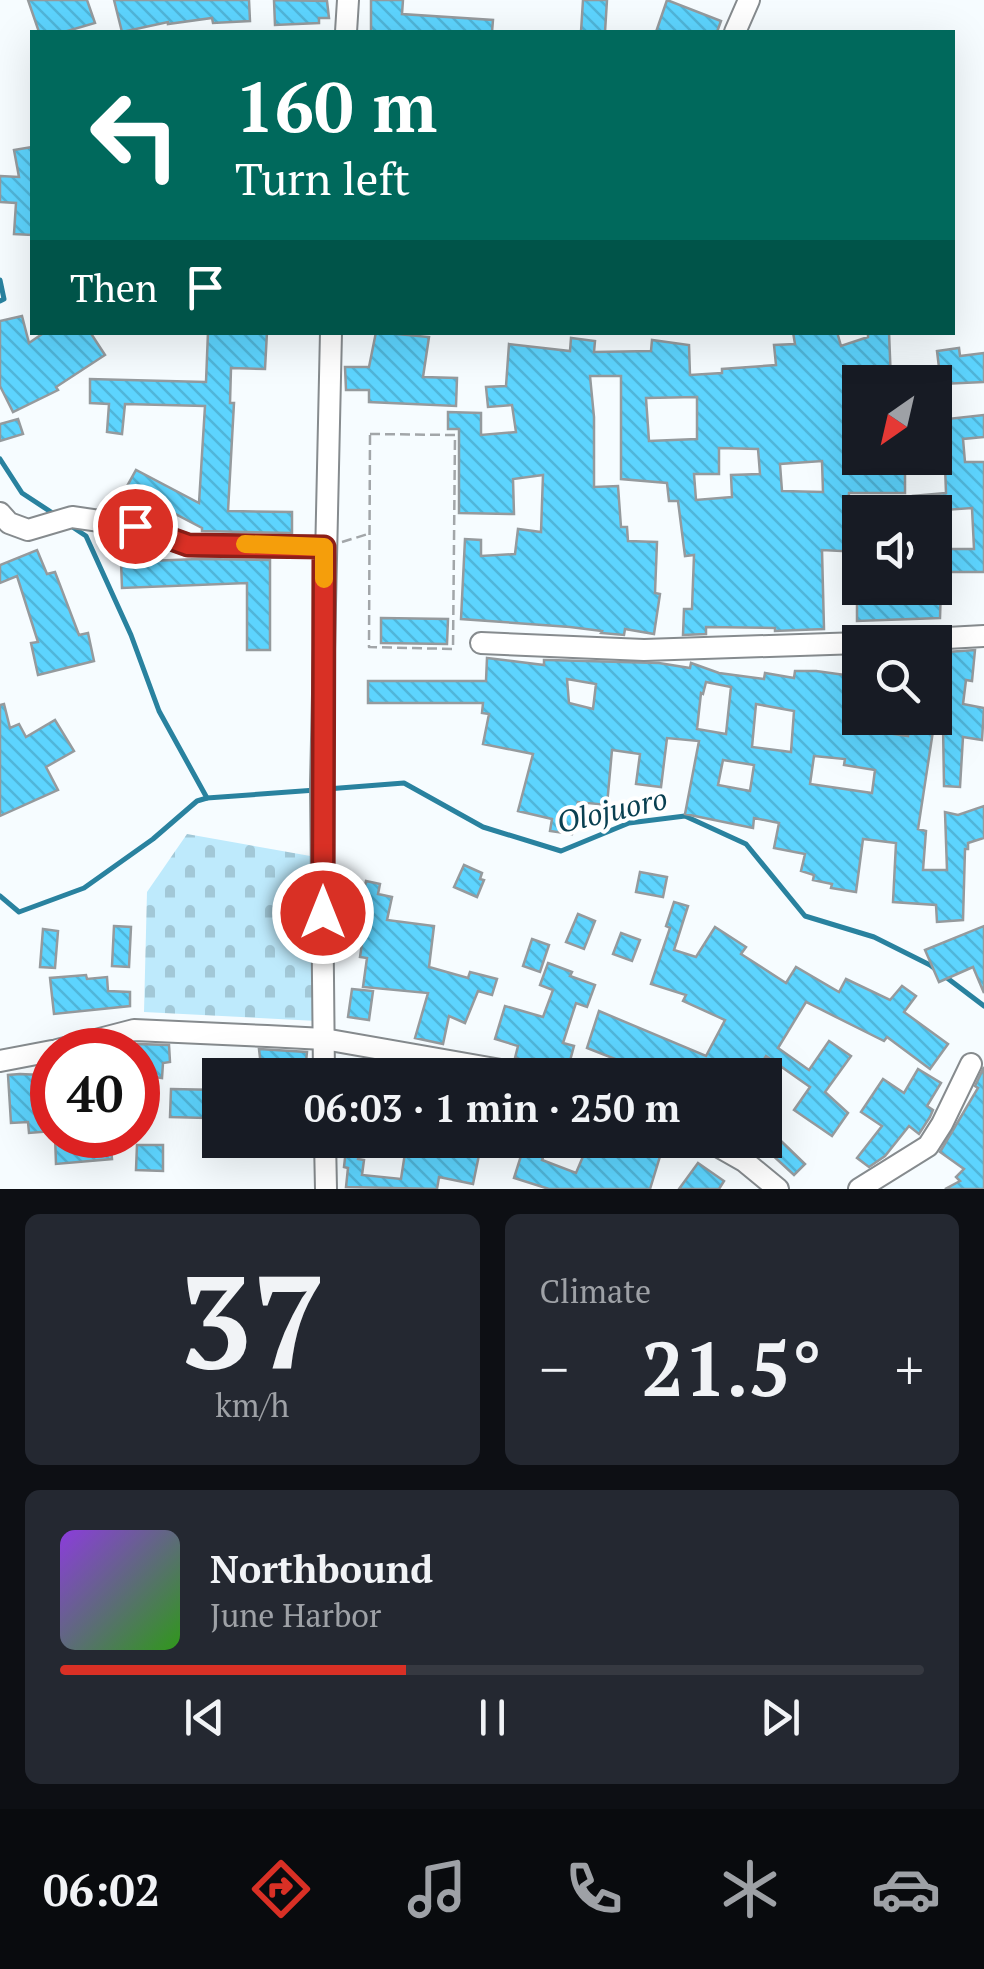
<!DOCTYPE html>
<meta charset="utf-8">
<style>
body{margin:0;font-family:"PT Serif",serif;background:#242831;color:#f1f3f6;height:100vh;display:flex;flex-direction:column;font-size:38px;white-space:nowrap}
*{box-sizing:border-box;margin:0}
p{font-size:32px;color:#9ea1a6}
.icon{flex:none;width:55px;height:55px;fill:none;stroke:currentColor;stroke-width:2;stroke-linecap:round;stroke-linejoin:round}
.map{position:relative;height:1189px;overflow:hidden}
.drawer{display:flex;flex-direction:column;gap:25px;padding:25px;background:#0d0f14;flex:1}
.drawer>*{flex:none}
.top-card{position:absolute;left:30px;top:30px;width:925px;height:305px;border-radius:0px;box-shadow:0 10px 40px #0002;background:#00695c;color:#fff;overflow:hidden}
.needle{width:65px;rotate:214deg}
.buttons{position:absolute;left:842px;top:365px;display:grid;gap:20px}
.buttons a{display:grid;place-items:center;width:110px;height:110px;border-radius:0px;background:#171b24;box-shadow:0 10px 40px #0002;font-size:50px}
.speed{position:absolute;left:30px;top:1028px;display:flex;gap:20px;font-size:50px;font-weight:700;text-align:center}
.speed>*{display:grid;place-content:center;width:130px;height:130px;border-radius:50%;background:#171b24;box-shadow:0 10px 40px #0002;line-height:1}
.speed .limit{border:15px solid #d22;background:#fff;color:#111}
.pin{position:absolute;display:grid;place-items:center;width:85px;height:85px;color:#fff;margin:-42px;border:5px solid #fff;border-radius:50%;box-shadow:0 2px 10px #0007}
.me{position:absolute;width:110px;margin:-55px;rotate:0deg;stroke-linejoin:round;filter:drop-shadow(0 0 8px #0008)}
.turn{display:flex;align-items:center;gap:35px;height:210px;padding:0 40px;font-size:45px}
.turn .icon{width:130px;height:130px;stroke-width:2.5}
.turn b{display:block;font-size:70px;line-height:85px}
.then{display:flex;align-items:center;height:95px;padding:0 40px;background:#0003;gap:20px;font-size:38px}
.big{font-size:75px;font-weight:800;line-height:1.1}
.drawer .tile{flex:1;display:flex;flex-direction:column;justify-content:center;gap:15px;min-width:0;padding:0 35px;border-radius:15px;background:#242831}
.drawer .dial{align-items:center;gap:0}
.dial b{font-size:130px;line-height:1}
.song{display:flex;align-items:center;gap:30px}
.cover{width:120px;height:120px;border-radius:15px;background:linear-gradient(135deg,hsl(270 70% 55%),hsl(110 70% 35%))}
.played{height:10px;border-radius:5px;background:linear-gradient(90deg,#d93025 40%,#363941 40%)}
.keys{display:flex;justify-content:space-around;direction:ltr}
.heat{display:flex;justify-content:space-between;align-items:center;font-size:55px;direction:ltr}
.drawer .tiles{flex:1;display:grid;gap:25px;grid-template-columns:1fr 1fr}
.tile:last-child{grid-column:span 2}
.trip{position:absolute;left:202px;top:1058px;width:580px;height:100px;border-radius:0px;background:#171b24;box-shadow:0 10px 40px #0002;font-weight:800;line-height:100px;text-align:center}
.tab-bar{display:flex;height:160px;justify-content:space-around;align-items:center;background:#090b0e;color:#9ea1a6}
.tab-bar .icon{width:70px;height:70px}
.tab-bar .selected{color:#d93025}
.tab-bar b{font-size:45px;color:#f1f3f6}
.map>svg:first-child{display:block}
.cemetery{fill:url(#cemetery-stones)}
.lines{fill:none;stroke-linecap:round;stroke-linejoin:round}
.stream{stroke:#29829f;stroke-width:5}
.building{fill:url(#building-back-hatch);stroke:#959a9d;stroke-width:2.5;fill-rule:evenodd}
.minor-casing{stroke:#868b8e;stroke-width:24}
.path{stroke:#a2a6a9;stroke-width:2.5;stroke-dasharray:10 5;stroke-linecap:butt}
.minor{stroke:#fff;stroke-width:20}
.route-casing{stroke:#8d1f18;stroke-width:25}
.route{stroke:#d93025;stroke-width:18}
.slow{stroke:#f59e0b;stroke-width:18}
.labels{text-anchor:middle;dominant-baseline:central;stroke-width:8;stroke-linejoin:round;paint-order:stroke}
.water-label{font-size:30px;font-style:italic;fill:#0a4051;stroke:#fff}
</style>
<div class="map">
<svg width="984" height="1189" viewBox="0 0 984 1189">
<defs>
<pattern id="cemetery-stones" width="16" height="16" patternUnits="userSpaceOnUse" patternTransform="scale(2.5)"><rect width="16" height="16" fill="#beeafc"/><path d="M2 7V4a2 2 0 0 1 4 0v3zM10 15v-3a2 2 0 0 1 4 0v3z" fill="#a2c8d7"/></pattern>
<pattern id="building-back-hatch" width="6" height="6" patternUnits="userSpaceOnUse" patternTransform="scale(2.5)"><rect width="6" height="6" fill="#5dd4fe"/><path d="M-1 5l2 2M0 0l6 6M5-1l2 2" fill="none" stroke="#50b5d9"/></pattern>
</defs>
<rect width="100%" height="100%" fill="#f6fcff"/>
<path class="cemetery" d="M187,834L316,857L317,1021L144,1012L147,892Z"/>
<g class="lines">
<g class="stream">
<path d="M0,280L4,299L0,301"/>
<path d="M0,459L22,493L54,514"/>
<path d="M71,526L86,536L131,635L159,711L207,798"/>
<path d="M327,789L404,783L483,827L561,851L629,823L685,816L746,844L805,916L874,937L930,965L984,1006"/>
<path d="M0,896L19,912L84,888L153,839L197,801L207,798L316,790"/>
</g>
</g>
<g class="building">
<path d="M28,0H87L95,23L64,32H39Z"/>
<path d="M114,0H249L250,21L213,23L212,18L168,24V22L122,32Z"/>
<path d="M274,0L327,1L329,18H319V23L275,25Z"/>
<path d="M371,0H403L402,14L493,20L492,32H371Z"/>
<path d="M583,0H607L605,32H581Z"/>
<path d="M667,0L721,21L717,32H656Z"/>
<path d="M32,147V235L14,234L16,203L0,202V176L19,177L14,150Z"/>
<path d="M22,316L29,343L45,332H90L105,355L56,387L58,390L13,412L0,386V321Z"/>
<path d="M208,332H267L265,369L231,368L230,403H234L228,511L292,512V533L202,531V528L126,488L136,470L199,503L205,406L125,404L122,434L107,432L109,404L90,403V379L206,382Z"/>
<path d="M376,332L429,337L423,377L457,378L456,406L369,402V390H346L345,367H369Z"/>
<path d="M793,332H837L841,346L868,337V332H889L891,382H860V458H935V434L948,432L947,419L984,415V437L963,439L965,462H984V572H935V524H945L946,549H974L972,508L915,512L913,496L946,493L945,466L905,471V493H849L846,535H860V552L822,550L824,629L775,631V628L706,627V634L683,635L684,609H692L694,555L685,556L678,501H669L667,483L621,479V376H590L594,417V487L618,486L621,527H627L628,541L657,542L655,593L660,594L654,634L625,629L624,635L601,633L602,631L570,627L461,619L465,539L481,540V556L515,554L518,529L541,532L543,475L513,479L514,514L459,513V429H448V412L481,413V435L516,432L512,405L488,407L486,387L506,386L509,344L570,351L571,338L595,341L594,352L651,351L652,340L689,345L690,375L722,373V369L776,365L774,345L795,344ZM697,397V439L649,441L646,398ZM719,448L758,449L760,474L731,475L732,497L696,500L694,474H719ZM822,461L823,492L782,491L780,464Z"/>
<path d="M959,348L960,356L984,353V382L941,384L937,351Z"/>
<path d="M18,419L23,434L0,441V424Z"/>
<path d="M37,550L47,574L55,572L79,635L88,633L94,661L38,675L31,643L38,642L17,576L0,583V565Z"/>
<path d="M199,559L270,560V650H247V583L122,588L121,562Z"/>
<path d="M857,588H941L940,618L857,621Z"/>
<path d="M381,618L448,619L447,644L381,643Z"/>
<path d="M975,650L972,681L966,680L963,704L984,708L982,740L963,737L960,787L944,786L943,724L935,723V672L941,673L947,652Z"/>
<path d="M487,658L544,665V660H549L659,663L690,668L691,663L719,673L764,679L765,673L794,678L795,671H816L860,677V719L874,722L873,731L908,736L911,718H935L918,829L926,831L923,870H947L945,812L958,815L984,806V838L968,843V849H965L963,920L937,922L936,905L893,902L896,843L863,839L856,892L831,888L832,884L813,880L814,875L801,871L805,854L774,848L779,823L754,818L753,828L685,814L699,741L667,738L661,787L636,784L640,754L612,750L607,805L578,802L572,834L550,831L552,819L518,811L533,754L483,744L489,714L482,713L483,703H368V681H486ZM567,679L596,684L593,709L569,703ZM706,682L731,687L726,734L697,729L701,693L703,694ZM756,704L794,711L791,752L752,747ZM814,756L845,759L844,765L875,770L872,793L810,784ZM723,760L754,765L750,791L718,785Z"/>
<path d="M4,704L10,728L19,724L26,737L55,720L74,751L46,767L58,790L0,816V705Z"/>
<path d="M464,865L482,873L480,879L484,880L477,897L454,887Z"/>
<path d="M640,872L667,877L663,897L636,892Z"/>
<path d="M366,881L380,884L378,894L392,897L387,920L434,926L429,967L468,978L470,972L497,979L492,995L478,991L465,1023L449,1016L443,1044L415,1038L428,993L363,987L367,958L360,957L363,937H338V925H369L372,905L362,902Z"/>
<path d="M674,902L688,906L674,950L696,957L715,927L746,947L741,954L786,983L796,967L839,992L846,979L890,1000L902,986L916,996L904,1012L948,1044L930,1069L887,1037L884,1041L806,1002L778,1048L809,1070L829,1041L851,1056L825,1092L848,1113L832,1136L794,1110L810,1087L766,1056L754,1075L733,1064L728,1075H635L638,1068L587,1048L599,1011L706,1056L725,1020L683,1001L686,995L651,984L670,928L666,926Z"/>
<path d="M578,914L595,921L584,949L566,942Z"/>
<path d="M114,926L131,927L129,967L112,966Z"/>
<path d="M984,926V993L973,967L939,982L925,950Z"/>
<path d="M43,929L58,931L55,968L40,967Z"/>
<path d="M621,933L640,940L632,961L613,954Z"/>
<path d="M532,939L549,945L540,972L523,966Z"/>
<path d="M548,963L572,972L570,976L595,985L587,1007L576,1003L563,1043L574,1046L568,1068L535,1059L534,1063L515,1058L518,1046L495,1039L505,1006L543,1017L553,990L540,985Z"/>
<path d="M86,975L87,979L107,977L108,991L130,992V1006L54,1014L50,978Z"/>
<path d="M352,989L373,991L369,1020L348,1017Z"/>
<path d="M138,1044L169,1045L170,1062L163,1063L162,1078L140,1075Z"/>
<path d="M259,1049L307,1052L306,1062L291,1061V1075H262Z"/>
<path d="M984,1067V1189H945L960,1181L956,1177L964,1169L940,1152L978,1088L975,1086Z"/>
<path d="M918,1069L941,1083L927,1106L933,1110L930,1117L919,1134L909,1126L885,1156L869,1167L857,1158L882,1126L861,1112L883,1079L904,1093Z"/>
<path d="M20,1074L41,1075L44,1105H52V1131L29,1133L28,1122L11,1123L8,1075Z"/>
<path d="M171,1089L220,1090V1107H206V1118L170,1117Z"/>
<path d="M55,1135H78V1141L110,1138L112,1159L56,1164Z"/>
<path d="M347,1140H360L358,1159L364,1160L362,1175L401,1179L407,1140L479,1155L473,1184L439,1177L437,1189L346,1187L348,1168L344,1167Z"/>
<path d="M526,1140H550L542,1160L576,1173L590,1140H665L650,1189H549L514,1178Z"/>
<path d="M780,1140L805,1164L794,1175L769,1152Z"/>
<path d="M137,1145H163V1171L136,1170Z"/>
<path d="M698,1163L724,1181L719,1189H679Z"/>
</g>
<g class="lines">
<g class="minor-casing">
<g id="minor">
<path d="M346,32L348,0"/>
<path d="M735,32L749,0"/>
<path d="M0,513L9,523L28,530L72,517L135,526L188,545L325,547"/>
<path d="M872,642L984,636"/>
<path d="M481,643L644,650L860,643"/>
<path d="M57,1050L134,1030L267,1036L324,1039L529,1075"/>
<path d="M0,1061L52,1051"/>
<path d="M324,1075L321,785L331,332"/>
<path d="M325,1140L326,1189"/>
<path d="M707,1140L744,1161L778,1189"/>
<path d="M859,1189L928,1146L942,1124L971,1064"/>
</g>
</g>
<g class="path">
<path d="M370,434L455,435L453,649L369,647Z"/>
<path d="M342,542L368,534"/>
</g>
<use href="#minor" class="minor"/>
</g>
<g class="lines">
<g class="route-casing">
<path id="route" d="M135,526L188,545L324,547L323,913"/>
</g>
<use href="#route" class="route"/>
<path class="slow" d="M245,544L324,547V579"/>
</g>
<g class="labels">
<g class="water-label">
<text transform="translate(612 810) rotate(-13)">Olojuoro</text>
</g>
</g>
</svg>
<div class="buttons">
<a><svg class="needle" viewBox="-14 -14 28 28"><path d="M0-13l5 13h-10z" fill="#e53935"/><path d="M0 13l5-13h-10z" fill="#9ea1a6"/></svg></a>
<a><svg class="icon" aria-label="sound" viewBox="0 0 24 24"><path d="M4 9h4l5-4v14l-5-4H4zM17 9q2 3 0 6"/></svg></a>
<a><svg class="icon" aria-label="search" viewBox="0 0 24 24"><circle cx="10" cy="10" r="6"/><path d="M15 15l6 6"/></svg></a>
</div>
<div class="speed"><div class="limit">40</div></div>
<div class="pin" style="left:135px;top:526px;background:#d93025"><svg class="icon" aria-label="arrive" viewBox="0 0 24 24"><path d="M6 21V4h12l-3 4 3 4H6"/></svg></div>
<svg class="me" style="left:323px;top:913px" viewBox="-20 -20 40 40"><circle r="17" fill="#d93025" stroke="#fff" stroke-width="3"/><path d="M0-11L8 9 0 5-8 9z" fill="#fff"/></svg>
<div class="trip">06:03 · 1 min · 250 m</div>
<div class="top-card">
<div class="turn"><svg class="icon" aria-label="left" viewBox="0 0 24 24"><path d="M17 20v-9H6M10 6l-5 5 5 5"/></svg><div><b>160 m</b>Turn left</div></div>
<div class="then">Then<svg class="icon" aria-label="arrive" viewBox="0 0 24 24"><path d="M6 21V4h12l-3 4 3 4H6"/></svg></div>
</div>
</div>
<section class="drawer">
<div class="tiles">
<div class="tile dial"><b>37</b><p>km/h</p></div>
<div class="tile"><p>Climate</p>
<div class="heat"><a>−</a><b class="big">21.5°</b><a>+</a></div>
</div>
<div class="tile">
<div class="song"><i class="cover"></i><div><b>Northbound</b><p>June Harbor</p></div></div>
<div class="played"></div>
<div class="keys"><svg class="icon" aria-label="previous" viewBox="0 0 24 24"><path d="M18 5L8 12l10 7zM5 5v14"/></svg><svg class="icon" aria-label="pause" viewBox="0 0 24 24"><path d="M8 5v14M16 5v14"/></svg><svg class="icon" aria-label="next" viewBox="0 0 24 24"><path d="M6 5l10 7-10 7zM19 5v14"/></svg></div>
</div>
</div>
</section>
<nav class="tab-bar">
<b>06:02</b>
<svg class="icon selected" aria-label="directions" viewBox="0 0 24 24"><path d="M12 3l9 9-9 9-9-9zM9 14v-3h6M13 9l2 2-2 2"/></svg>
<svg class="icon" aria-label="music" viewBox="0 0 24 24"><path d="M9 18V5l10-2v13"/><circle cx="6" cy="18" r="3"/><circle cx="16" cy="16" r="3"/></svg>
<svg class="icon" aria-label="phone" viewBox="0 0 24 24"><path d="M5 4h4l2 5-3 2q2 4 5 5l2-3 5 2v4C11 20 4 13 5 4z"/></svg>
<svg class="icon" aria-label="climate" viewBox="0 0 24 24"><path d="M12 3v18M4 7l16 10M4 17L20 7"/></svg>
<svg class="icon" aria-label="car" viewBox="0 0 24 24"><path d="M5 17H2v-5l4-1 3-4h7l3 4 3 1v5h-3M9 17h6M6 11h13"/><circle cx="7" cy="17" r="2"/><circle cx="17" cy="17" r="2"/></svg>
</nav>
